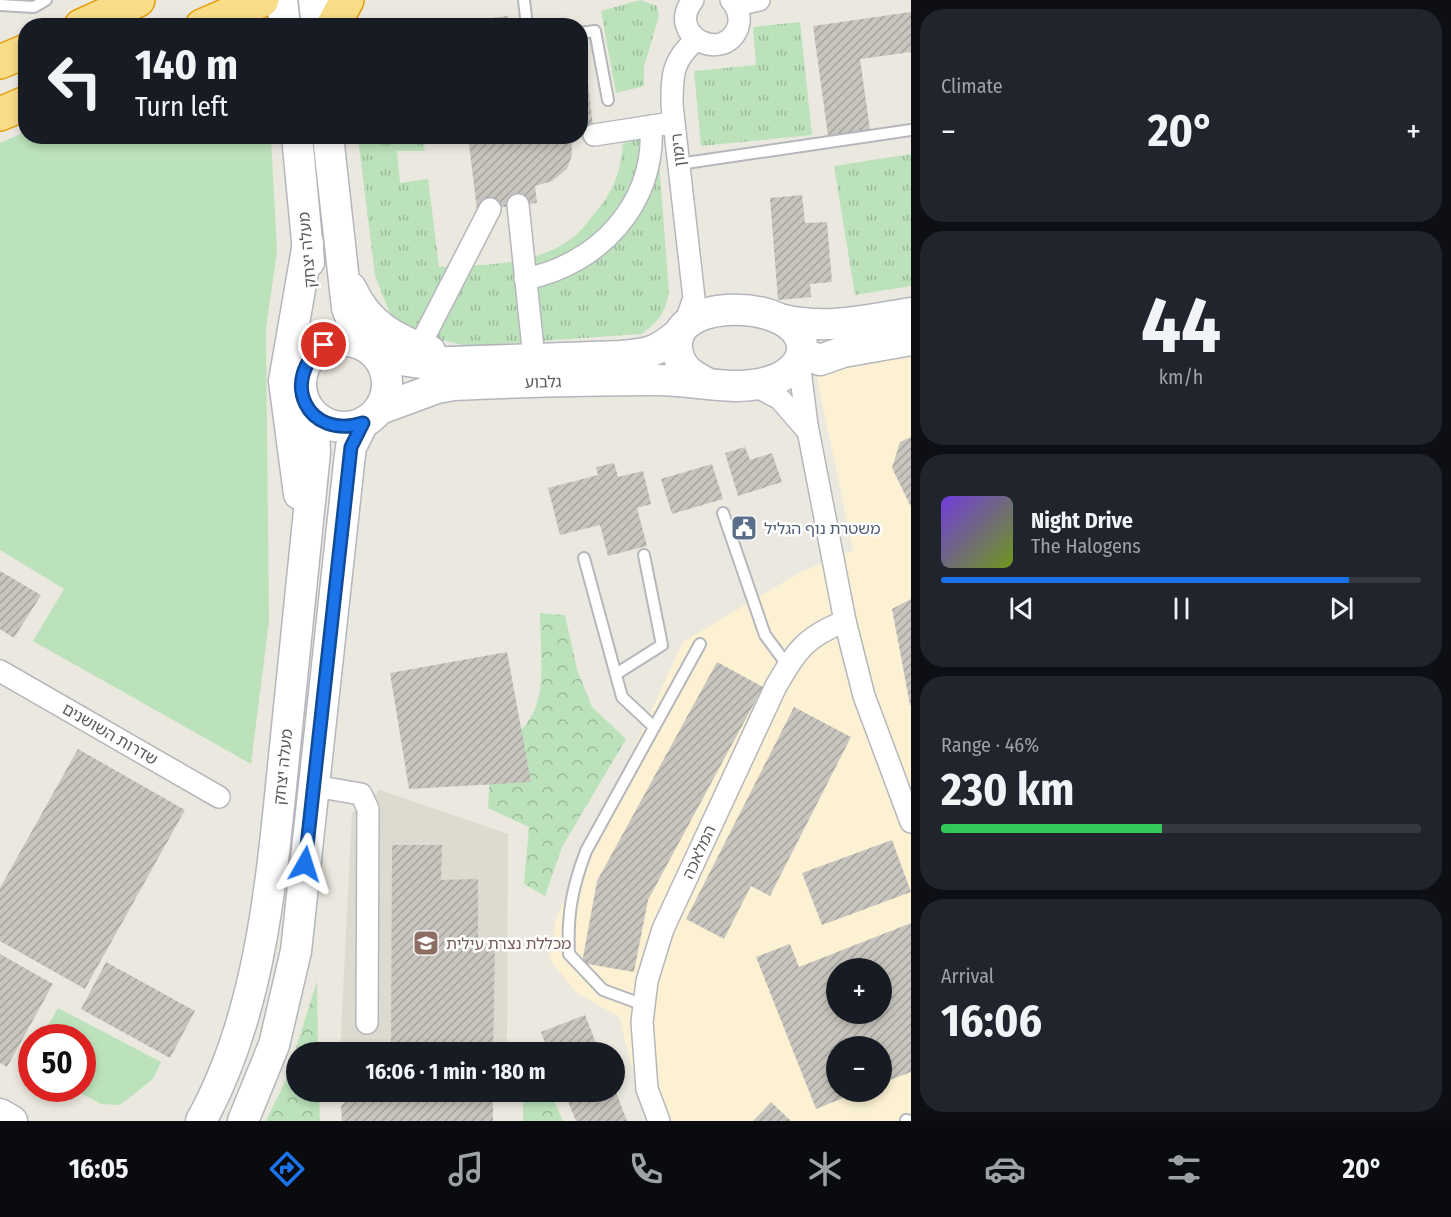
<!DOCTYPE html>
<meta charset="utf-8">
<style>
body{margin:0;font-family:"Fira Sans Condensed","Noto Sans Hebrew",sans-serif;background:#20242c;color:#f1f3f6;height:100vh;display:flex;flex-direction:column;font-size:22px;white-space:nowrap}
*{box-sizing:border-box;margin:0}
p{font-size:20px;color:#9ea1a6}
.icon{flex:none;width:33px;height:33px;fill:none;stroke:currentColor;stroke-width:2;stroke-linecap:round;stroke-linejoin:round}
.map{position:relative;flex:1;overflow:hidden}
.details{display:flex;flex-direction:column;gap:9px;padding:9px;background:#0d0f14;width:540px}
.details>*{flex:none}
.hud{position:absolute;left:18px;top:18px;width:570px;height:126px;border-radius:24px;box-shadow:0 3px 9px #0003;background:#171b24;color:#f1f3f6;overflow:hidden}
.tools{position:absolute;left:826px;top:958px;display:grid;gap:12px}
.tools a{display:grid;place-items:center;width:66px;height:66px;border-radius:50%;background:#171b24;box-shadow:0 3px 9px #0003;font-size:30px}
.speed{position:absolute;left:18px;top:1024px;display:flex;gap:12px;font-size:30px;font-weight:700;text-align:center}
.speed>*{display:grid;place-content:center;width:78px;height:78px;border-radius:50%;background:#171b24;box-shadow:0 3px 9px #0003;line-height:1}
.speed .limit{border:9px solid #d22;background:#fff;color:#111}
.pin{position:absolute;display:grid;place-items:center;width:51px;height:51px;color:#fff;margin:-26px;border:3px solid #fff;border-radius:50%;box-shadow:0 2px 6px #0007}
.me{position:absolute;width:66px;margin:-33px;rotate:6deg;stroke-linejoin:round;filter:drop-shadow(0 0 4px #0008)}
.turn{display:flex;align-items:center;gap:21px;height:126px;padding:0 18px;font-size:27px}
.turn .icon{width:78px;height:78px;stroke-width:2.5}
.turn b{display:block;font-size:42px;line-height:51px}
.big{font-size:45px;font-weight:700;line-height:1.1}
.details .card{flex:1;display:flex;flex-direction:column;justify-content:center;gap:9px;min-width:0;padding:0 21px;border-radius:24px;background:#20242c}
.details .dial{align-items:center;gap:0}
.dial b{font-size:78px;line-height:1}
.song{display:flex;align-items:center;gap:18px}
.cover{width:72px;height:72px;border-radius:9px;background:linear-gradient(135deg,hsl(260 70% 55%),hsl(80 70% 35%))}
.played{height:6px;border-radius:3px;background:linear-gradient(90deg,#1a73e8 85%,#363941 85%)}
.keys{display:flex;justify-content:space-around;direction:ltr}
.heat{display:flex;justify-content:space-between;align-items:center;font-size:33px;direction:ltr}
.charge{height:9px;border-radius:4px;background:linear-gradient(90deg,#34c759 46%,#363941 0)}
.trip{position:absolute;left:286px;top:1042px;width:339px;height:60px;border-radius:30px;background:#171b24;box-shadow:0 3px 9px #0003;font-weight:700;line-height:60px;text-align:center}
.dock{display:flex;height:96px;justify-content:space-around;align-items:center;background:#090b0e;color:#9ea1a6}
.dock .icon{width:42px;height:42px}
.dock .active{color:#1a73e8}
.dock b{font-size:27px;color:#f1f3f6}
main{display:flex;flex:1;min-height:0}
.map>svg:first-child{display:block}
.commercial{fill:#fcf2d3;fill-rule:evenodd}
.education{fill:#dddad0}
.grass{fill:#bce2bb}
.forest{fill:url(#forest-crowns)}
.park{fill:url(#park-tufts)}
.building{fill:url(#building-hatch);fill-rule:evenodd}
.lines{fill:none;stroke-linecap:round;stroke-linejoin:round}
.lane-casing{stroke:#b5b7bc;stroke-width:14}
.street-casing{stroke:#b5b7bc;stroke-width:24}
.secondary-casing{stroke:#b3b6bc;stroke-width:33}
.highway-casing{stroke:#e39d07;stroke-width:36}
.lane{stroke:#fff;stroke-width:10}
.street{stroke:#fff;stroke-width:21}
.secondary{stroke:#fff;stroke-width:30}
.highway{stroke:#f9dc88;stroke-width:33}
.route-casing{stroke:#114b97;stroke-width:15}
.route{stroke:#1a73e8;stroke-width:10}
.labels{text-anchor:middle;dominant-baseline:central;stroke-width:5;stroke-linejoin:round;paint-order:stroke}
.street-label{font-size:16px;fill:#585c60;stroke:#fff}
.service-label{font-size:16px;fill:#4e5e75;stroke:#fff;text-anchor:start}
.education-label{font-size:16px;fill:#785e54;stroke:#fff;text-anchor:start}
</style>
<main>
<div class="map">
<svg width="911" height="1121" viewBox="0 0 911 1121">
<defs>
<pattern id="forest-crowns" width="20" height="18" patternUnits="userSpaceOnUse" patternTransform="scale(1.5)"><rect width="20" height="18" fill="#bce2bb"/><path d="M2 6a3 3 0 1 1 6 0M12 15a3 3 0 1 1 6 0" fill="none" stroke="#9cba9b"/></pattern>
<pattern id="park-tufts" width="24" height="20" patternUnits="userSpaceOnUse" patternTransform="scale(1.5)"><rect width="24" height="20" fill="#bce2bb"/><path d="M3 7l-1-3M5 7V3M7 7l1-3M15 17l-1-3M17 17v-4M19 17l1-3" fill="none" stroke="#9cba9b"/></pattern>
<pattern id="building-hatch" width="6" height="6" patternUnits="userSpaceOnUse" patternTransform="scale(1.5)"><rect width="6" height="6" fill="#c8c5be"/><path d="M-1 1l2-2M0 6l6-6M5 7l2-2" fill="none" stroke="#a5a39e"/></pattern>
</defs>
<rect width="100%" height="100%" fill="#ebe8df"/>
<path class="commercial" d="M911,338V1121H646L619,1017L577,993L549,959L557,916L683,642L799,573L853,550L817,378L849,354ZM837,969H882V1014H837ZM837,1047H882V1092H837Z"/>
<path class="education" d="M380,790L508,834L507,1053H340L352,813Z"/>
<g class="grass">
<path d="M25,132L26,136L271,137L277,251L266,328L269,621L251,764L33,641L64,589L0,550V143Z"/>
<path d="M58,1008L161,1062L153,1079L120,1105L101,1104L73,1089H82V1038H41Z"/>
</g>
<g class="forest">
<path d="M540,613L565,615L577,669L592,707L626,739L562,847L545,896L524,884L529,827L488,808L491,747C555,725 540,669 540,613Z"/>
<path d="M317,981L318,1053H297V1092H319L320,1121H266L286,1080Z"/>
<path d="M544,1092H550L563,1121H523V1100Z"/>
</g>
<g class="park">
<path d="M640,0L657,6L659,16L644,67V86L616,93L601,11Z"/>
<path d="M800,22L812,135L701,146L694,71L756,65L753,27Z"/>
<path d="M657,136L669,292C665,313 659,322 641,334L467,346L405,331L389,311L375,276L358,137H422L425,151H397L400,183L428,179L439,267C484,265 539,266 576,235C583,229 588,221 594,214C613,193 621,171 623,143Z"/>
<path d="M911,154V286L855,295L834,166Z"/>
</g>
<g class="building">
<path d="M911,12V52L860,59L870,130L828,136L813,26Z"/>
<path d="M508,16L509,26H442V24Z"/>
<path d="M580,67H586L594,135L580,137Z"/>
<path d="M468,136H571L572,155L567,169L552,181L535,186L537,203L477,210Z"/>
<path d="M802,195L805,223L827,222L832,282L810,284L811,297L778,300L770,198Z"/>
<path d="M911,437V507L892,468L900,442Z"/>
<path d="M745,447L750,460L772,453L782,482L738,496L725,453Z"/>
<path d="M614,463L618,477L643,471L651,504L637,508L647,546L608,556L600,525L560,535L548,488L598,475L596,467Z"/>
<path d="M712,464L723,499L672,514L661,479Z"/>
<path d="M0,571L41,595L14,638L0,629Z"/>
<path d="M911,599V705H910L892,609Z"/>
<path d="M507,652L531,782L409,789L390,673Z"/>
<path d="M717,662L763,687L648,900L634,972L582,963L597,881Z"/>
<path d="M794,707L851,737L770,896L751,886L724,939L686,919Z"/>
<path d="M78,749L185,810L85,989L0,941V888Z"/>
<path d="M892,840L911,892L822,925L802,873Z"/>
<path d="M392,845H442L441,880L478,879V948L495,946L493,1053H391Z"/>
<path d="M911,923V1072L882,1083V1047H837V1092H858L816,1109L756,957L790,944L799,967ZM837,969H882V1014H837Z"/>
<path d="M0,954L53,984L7,1067L0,1063Z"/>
<path d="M106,962L195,1011L170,1058L81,1009Z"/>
<path d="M585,1015L600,1053H549L541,1032Z"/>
<path d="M355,1092H493V1121H342L341,1106Z"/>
<path d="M564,1092H616L627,1121H576Z"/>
<path d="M771,1102L791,1121H753Z"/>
</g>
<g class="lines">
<g class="lane-casing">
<g id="lane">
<path d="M524,0L527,26"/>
<path d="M0,5L34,7L46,0"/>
<path d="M580,33L595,31L608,100"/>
<path d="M679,164L911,130"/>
<path d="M723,513L765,635L788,666"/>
<path d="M584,558L622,697L654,727"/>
<path d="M616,674L662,645L644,555"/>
<path d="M644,1005L603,990L569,954C567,915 572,888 586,851L700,644"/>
<path d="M906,1120L911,1121"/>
</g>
</g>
<g class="street-casing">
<g id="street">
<path d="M693,0C665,35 724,65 738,27C741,17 738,8 731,0"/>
<path d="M736,5L759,0"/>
<path d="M594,135L665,124"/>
<path d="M518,205L534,358"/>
<path d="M525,279C598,265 656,204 651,126"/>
<path d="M684,327L694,298L672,105C672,75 672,60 696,40"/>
<path d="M419,347L490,209"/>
<path d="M799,362L807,425L845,621L864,696L911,822"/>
<path d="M752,384L780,399L806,429"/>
<path d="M0,671L219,797"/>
<path d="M314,786L361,794L368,809L367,1023"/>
<path d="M659,1121L647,1089L642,1022L647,981L663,929L776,686C798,649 804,638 845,621"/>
</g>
</g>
<g class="secondary-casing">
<g id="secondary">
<path d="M282,0L285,26"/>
<path d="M314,0L317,26"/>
<path d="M297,136L309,262"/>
<path d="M328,136L347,308L361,344"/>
<path d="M351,288C366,323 395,340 430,351"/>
<path d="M784,320C827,330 868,320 911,313"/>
<circle cx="344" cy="384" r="43"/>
<path d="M374,352L393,359L421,363L621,356C647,354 657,352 677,335"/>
<path d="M802,353L820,360L843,352L911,340"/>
<path d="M380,409L437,388L454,385C520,382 587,380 654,380C691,379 735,393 771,381C790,375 809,358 800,338C782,297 663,299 678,354C682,370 694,377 709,384"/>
<path d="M299,494L284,381L308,243"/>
<path d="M0,1114L12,1121"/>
<path d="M201,1121C263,1009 272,872 285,747C295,648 305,550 315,452L314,431L305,404"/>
<path d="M243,1121L274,1045L296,951L349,463L351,447L363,423"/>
</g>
</g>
<g class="highway-casing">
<g id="highway">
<path d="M81,26L138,0"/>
<path d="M202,26L262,0"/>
<path d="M333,26L347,0"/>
<path d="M0,62L26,51"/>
<path d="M0,114L26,103"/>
</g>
</g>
<use href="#lane" class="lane"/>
<use href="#street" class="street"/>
<use href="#secondary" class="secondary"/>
<use href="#highway" class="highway"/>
</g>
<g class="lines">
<g class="route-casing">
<path id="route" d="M305,864L351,447L363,423C308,441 278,380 324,345"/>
</g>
<use href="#route" class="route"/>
</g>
<defs>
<g id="civic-square" transform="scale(1.35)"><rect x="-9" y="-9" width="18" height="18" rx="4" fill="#5c6f8a" stroke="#fff"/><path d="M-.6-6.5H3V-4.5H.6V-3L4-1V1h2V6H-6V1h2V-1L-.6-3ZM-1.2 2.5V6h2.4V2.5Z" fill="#fff"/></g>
<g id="university-square" transform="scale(1.35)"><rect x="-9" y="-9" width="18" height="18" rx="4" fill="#8d6e63" stroke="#fff"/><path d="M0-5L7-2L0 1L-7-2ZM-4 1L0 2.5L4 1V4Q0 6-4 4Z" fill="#fff"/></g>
</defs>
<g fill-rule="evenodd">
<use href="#civic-square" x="744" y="528"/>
<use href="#university-square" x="426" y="943"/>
</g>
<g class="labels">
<g class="street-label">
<text transform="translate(678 150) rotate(-97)">רימון</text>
<text transform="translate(307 250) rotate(-95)">מעלה יצחק</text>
<text transform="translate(543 382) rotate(-1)">גלבוע</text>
<text transform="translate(110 734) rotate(30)">שדרות השושנים</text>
<text transform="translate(283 767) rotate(-84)">מעלה יצחק</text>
<text transform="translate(699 852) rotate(-65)">המלאכה</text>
</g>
<g class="service-label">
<text x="764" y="528">משטרת נוף הגליל</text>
</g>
<g class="education-label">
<text x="446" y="943">מכללת נצרת עילית</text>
</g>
</g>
</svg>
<div class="tools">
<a>+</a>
<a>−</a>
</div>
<div class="speed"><div class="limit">50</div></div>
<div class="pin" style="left:324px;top:345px;background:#d93025"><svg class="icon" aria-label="arrive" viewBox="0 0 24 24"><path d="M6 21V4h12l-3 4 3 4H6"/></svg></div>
<svg class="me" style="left:305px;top:864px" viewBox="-20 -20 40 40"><path d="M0-17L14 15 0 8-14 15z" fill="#1a73e8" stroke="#fff" stroke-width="4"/></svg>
<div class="trip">16:06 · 1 min · 180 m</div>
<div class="hud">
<div class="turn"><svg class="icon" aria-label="left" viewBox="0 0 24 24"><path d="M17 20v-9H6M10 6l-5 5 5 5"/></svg><div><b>140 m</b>Turn left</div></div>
</div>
</div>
<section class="details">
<div class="card"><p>Climate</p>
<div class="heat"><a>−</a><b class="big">20°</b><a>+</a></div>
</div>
<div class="card dial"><b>44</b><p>km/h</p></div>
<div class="card">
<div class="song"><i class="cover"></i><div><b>Night Drive</b><p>The Halogens</p></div></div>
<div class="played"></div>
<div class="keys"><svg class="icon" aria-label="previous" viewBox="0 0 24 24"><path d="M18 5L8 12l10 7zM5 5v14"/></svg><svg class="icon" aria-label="pause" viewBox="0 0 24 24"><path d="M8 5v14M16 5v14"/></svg><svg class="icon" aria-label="next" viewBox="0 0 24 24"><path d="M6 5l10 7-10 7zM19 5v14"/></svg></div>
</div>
<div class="card"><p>Range · 46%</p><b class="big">230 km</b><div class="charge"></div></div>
<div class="card"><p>Arrival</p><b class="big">16:06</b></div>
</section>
</main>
<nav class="dock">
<b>16:05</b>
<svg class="icon active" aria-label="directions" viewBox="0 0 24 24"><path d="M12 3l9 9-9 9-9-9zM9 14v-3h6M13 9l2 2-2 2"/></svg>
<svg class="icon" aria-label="music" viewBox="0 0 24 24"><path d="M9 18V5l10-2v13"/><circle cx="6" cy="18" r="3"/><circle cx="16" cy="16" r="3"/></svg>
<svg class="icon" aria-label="phone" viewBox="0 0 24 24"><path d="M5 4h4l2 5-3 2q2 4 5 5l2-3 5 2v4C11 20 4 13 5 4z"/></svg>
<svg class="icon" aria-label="climate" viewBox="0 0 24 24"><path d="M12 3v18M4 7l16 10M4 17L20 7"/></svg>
<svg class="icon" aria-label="car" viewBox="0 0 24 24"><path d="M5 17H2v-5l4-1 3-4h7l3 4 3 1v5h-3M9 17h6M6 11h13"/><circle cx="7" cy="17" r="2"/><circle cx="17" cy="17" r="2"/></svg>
<svg class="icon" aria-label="filters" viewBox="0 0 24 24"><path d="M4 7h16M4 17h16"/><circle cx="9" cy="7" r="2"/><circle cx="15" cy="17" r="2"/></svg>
<b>20°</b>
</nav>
